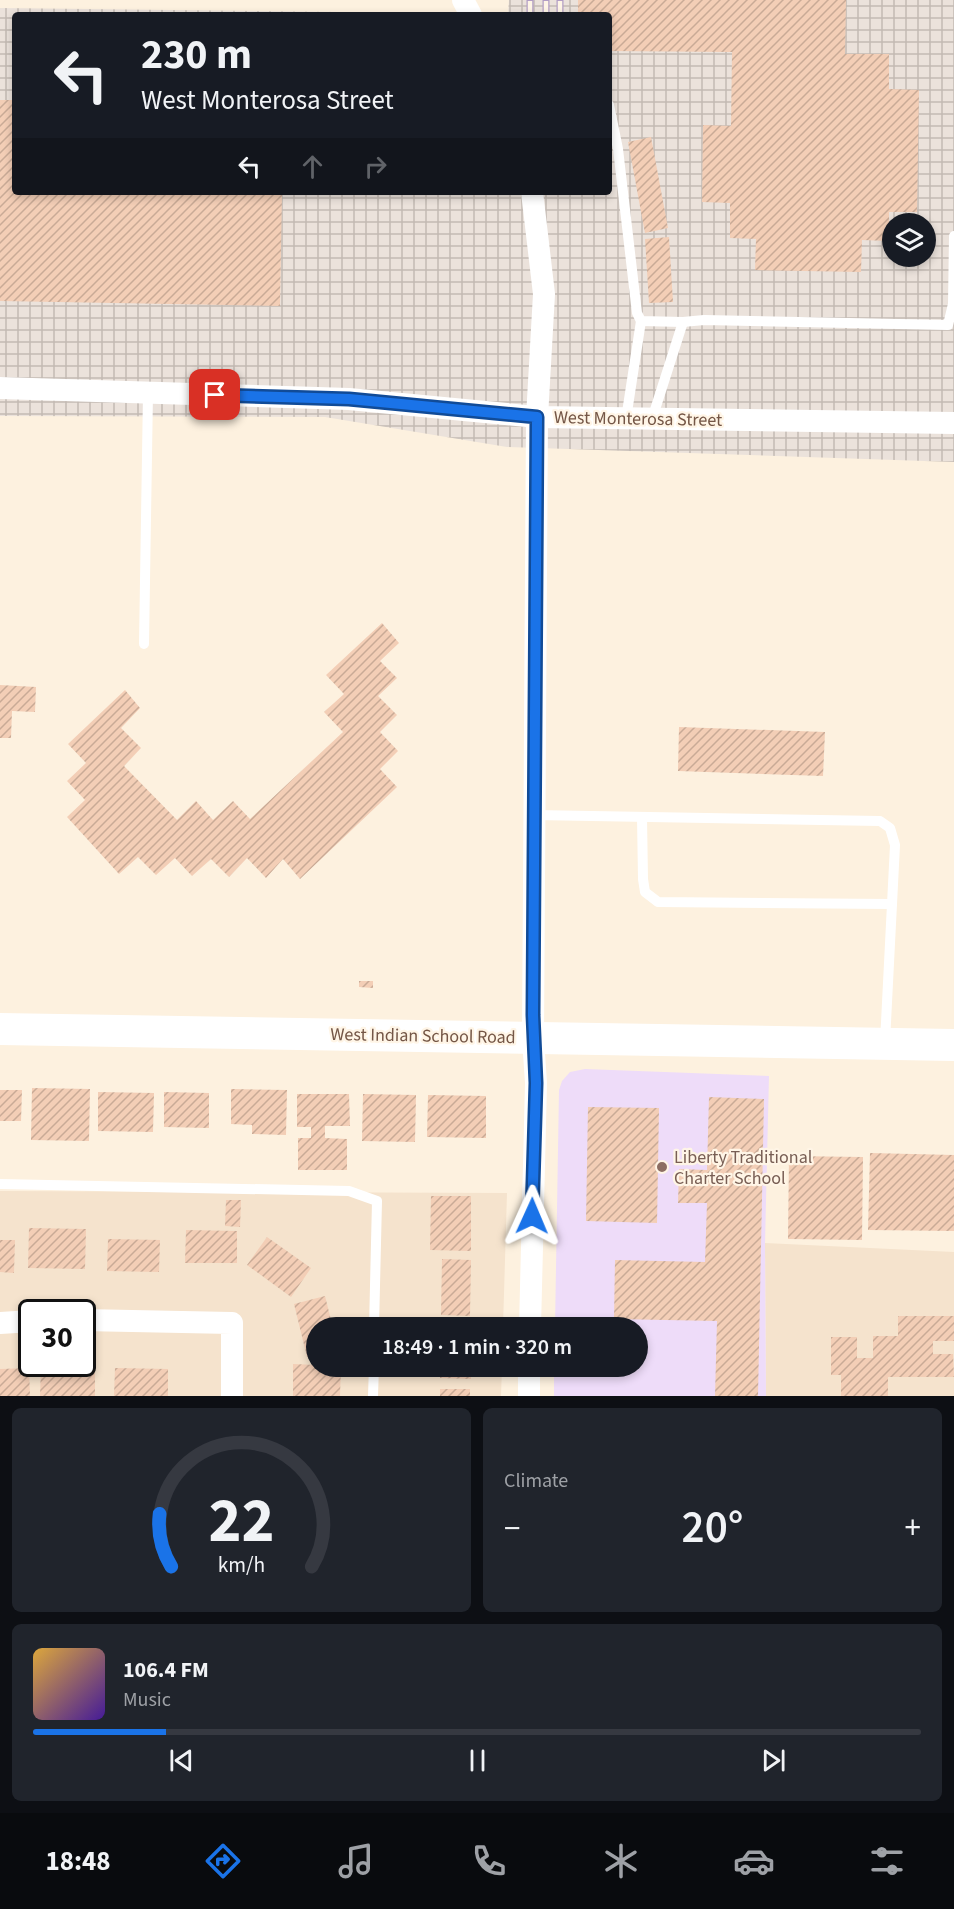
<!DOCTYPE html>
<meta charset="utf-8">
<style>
body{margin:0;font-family:"Source Sans 3",sans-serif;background:#20242c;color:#f1f3f6;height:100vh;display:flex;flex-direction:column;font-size:22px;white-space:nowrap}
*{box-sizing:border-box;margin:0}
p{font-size:20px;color:#9ea1a6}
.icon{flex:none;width:33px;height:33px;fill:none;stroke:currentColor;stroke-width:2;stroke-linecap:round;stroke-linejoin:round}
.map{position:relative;height:1396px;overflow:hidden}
.panel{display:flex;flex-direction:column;gap:12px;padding:12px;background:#0d0f14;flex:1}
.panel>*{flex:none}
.top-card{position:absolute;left:12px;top:12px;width:600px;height:183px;border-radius:6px;box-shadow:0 3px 9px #0003;background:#171b24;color:#f1f3f6;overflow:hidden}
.controls{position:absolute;left:882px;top:213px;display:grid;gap:12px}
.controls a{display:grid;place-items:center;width:54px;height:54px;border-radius:50%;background:#171b24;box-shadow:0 3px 9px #0003;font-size:30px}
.speed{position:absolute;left:18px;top:1299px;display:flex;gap:12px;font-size:30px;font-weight:700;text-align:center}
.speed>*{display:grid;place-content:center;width:78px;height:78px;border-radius:50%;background:#171b24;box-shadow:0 3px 9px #0003;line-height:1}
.speed .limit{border:3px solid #111;border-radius:9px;background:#fff;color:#111}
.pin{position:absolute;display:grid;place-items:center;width:51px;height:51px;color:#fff;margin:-26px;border-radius:12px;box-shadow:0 3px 9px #0006}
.me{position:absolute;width:66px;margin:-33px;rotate:1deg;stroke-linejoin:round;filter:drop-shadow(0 0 4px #0008)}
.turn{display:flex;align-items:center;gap:21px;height:126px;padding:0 30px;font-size:27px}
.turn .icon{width:78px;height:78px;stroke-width:2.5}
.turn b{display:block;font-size:42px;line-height:51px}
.lanes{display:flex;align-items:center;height:57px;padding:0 30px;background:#0003;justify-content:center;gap:30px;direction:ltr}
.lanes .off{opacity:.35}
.big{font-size:45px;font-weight:600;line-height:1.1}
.panel .card{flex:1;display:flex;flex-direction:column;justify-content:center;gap:9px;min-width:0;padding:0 21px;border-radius:9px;background:#20242c}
.panel .dial{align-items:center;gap:0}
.dial svg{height:156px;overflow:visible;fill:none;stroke:#363941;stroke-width:7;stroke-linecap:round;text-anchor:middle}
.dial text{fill:#f1f3f6;stroke:none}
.song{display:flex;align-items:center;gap:18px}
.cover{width:72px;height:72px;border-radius:9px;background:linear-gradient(135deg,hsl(40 70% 55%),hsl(260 70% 35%))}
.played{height:6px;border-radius:3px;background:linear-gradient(90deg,#1a73e8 15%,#363941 15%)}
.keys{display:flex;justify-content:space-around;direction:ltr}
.heat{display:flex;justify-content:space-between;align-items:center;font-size:33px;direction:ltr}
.panel .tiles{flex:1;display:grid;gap:12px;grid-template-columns:1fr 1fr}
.card:last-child{grid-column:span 2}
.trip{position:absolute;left:306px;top:1317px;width:342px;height:60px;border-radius:30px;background:#171b24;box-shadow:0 3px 9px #0003;font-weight:600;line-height:60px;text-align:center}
.tab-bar{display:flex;height:96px;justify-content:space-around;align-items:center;background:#090b0e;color:#9ea1a6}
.tab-bar .icon{width:42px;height:42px}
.tab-bar .active{color:#1a73e8}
.tab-bar b{font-size:27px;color:#f1f3f6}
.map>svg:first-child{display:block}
.residential{fill:#f5e3cd;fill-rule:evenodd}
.industrial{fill:url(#industrial-grid);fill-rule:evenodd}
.education{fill:#eedcf9}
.building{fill:url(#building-hatch)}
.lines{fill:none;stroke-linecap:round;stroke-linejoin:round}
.lane{stroke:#fff;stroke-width:10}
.street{stroke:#fff;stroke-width:22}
.secondary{stroke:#fff;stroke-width:32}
.rail-casing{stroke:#b39ec5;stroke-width:7}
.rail{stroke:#fff5e6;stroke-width:4.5;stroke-dasharray:14;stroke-linecap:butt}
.route-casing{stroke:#114b97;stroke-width:15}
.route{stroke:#1a73e8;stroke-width:10}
.education-dot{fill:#8d6e63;stroke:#fff5e6;stroke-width:2}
.labels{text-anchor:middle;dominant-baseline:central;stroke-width:4.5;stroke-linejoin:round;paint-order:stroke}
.street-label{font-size:18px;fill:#745646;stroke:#fff5e6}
.education-label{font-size:18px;fill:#785e54;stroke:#fff5e6;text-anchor:start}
</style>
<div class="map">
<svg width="954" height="1396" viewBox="0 0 954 1396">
<defs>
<pattern id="industrial-grid" width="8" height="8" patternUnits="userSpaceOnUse" patternTransform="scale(1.5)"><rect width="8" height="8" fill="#ebe2db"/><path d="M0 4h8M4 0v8" fill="none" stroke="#c3bab3"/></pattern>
<pattern id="building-hatch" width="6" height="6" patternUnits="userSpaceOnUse" patternTransform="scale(1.5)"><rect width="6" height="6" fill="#f3ceb6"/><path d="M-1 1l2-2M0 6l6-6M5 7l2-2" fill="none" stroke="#c9aa96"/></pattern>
</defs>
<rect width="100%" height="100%" fill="#fdf1df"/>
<g class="residential">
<path d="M0,1191L507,1193L503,1327L316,1328V1366L502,1367L501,1396H0ZM32,1312H82V1364H32Z"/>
<path d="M765,1243L954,1252V1396H766Z"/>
</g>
<path class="industrial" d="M509,0H954V462L507,447L325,417L0,416V8L508,14ZM15,15H609V192H15ZM892,224H926V256H892Z"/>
<path class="education" d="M585,1069L769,1076L765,1243L766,1396H554V1367L638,1366V1328L555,1327L559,1090L562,1081L570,1072Z"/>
<g class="building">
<path d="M578,0H846L845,54H889V89L919,90L917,212H889V241L862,240L861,272L755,270L756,239L730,238V203L702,202L703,125L731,126L732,52L609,51V15H578Z"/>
<path d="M0,100H15V192H282L280,306L0,301Z"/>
<path d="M651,137L668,228L645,233L628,142Z"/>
<path d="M669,237L673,302L649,303L645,239Z"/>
<path d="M382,623L399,643L380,661L397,678L378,696L397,715L380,732L398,751L380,769L397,787L300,879L283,859L266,878L247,858L229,877L211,859L192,876L175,858L156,875L138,857L119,874L67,817L85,800L67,781L86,763L68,744L125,690L140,708L121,728L141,748L124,766L177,820L196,801L213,820L233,801L250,819L343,732L324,712L344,694L326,675Z"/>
<path d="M0,685L36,687L35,712L12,711L11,738H0Z"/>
<path d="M679,727L825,732L823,776L678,771Z"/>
<path d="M359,981H373V988L359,987Z"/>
<path d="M32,1088L90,1089L89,1141L31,1140Z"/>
<path d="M231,1089L287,1090L286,1135L252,1134V1125L231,1124Z"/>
<path d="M0,1090H22L21,1121H0Z"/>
<path d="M98,1092L154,1093L153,1132L98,1131Z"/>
<path d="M164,1092L209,1093V1128L164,1127Z"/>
<path d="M297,1094H349L350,1126H325V1138L347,1139V1170H298V1138H311V1127H297Z"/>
<path d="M363,1094L416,1095L415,1142L362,1141Z"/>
<path d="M428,1095L486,1096V1138L427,1137Z"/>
<path d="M709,1097L764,1099L758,1396H715L717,1321L614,1319L615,1260L705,1262L707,1203H678L679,1169L707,1170Z"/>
<path d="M588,1107L659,1108L657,1223L586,1221Z"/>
<path d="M870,1153L954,1155V1231L868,1230Z"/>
<path d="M789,1156L863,1157L862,1240L788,1239Z"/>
<path d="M431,1196H471V1251L430,1250Z"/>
<path d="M226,1200H241L240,1227L225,1226Z"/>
<path d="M29,1228L86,1229L85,1269L28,1268Z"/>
<path d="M186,1230L237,1231V1263H185Z"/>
<path d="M267,1237L311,1268L291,1297L247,1265Z"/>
<path d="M108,1239L160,1240L159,1272L107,1271Z"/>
<path d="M0,1240H15L14,1273L0,1272Z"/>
<path d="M442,1259L471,1260L470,1316L441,1315Z"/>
<path d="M325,1296L333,1328H316V1354L307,1357L294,1304Z"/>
<path d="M898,1316H954V1341H933V1354H953L954,1377H888V1396H841V1375H831V1337H857V1358H873V1336H898Z"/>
<rect x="441" y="1324" width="31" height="4"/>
<path d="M293,1364L341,1366L340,1396H293Z"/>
<path d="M41,1366L95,1367V1396H40Z"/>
<path d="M440,1366H471V1379L440,1378Z"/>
<path d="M29,1368L30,1396H0V1369Z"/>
<path d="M115,1368L168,1369V1396H114Z"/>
<rect x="440" y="1389" width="30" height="7"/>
</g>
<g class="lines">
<g class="lane">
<path d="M609,105L618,149L637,313L641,321L683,322L704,320L948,325L953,304L954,236"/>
<path d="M626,419L641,321"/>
<path d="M652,419L683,322"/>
<path d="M144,644L148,393"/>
<path d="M534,815L880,821L890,828L895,845L885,1042"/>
<path d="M642,817L643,879L645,892L658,902L892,904"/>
<path d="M0,1184L349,1191L377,1201L374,1328"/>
<path d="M373,1396L374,1366"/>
</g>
<g class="street">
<path d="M463,0L471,15"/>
<path d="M0,388L349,399L537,417L954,423"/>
<path d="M82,1320L232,1323V1396"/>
<path d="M0,1323L32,1321"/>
<path d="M530,1328L536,1083L533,1038L537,417L544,294L532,192"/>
<path d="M529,1396V1366"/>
</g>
<path class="secondary" d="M0,1029L954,1045"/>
<g class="rail-casing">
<g id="rail">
<path d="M530,15V0"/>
<path d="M546,15V0"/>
<path d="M560,15V0"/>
</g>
</g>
<use href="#rail" class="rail"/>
</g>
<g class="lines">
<g class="route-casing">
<path id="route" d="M215,395L349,399L537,417L533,1015L536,1083L532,1216"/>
</g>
<use href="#route" class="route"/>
</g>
<circle class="education-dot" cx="662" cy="1167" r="6"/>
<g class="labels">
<g class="street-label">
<text transform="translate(638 419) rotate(1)">West Monterosa Street</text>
<text transform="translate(423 1036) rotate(1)">West Indian School Road</text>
</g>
<g class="education-label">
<text x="674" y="1157">Liberty Traditional<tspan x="674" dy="21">Charter School</tspan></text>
</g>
</g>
</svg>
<div class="controls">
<a><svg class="icon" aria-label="layers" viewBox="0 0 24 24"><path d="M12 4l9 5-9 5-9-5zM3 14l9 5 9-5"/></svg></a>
</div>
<div class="speed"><div class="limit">30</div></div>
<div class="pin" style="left:215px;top:395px;background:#d93025"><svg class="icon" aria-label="arrive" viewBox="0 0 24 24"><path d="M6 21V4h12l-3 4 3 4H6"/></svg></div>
<svg class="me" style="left:532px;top:1216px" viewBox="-20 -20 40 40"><path d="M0-17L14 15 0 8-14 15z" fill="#1a73e8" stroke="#fff" stroke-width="4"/></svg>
<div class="trip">18:49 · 1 min · 320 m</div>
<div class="top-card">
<div class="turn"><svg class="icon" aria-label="left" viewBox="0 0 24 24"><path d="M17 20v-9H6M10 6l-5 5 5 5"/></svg><div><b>230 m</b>West Monterosa Street</div></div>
<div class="lanes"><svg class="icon" aria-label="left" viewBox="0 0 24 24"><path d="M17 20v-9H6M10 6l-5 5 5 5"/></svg><svg class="icon off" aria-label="ahead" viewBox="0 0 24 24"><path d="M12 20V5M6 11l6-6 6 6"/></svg><svg class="icon off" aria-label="right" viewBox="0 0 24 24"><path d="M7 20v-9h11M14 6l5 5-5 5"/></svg></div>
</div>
</div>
<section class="panel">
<div class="tiles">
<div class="card dial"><svg viewBox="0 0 100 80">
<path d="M14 69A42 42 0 1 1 86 69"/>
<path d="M14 69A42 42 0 0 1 8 42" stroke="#1a73e8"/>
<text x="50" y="56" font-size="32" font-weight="700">22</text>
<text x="50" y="72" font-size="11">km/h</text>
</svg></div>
<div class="card"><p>Climate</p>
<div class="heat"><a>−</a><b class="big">20°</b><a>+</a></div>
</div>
<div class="card">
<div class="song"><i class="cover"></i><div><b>106.4 FM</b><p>Music</p></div></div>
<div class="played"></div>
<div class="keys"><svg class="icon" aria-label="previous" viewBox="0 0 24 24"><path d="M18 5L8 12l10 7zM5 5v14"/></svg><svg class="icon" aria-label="pause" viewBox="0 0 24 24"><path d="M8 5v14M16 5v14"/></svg><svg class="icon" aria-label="next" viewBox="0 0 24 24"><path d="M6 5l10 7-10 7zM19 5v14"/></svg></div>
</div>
</div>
</section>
<nav class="tab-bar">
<b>18:48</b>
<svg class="icon active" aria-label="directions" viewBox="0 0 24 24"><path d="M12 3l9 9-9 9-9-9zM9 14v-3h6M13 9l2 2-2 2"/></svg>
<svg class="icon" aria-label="music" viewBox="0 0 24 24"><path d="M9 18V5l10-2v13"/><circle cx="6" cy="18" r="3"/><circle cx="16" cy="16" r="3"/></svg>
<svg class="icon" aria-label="phone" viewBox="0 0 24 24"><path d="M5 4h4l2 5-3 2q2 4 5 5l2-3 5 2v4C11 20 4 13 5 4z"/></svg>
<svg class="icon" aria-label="climate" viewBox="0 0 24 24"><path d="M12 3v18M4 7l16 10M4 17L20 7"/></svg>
<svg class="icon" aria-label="car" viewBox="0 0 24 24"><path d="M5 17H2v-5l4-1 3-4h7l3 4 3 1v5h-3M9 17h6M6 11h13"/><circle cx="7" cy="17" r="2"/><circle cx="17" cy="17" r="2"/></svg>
<svg class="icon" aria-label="filters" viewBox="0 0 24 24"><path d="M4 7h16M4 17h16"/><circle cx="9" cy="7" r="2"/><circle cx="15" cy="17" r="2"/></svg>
</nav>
